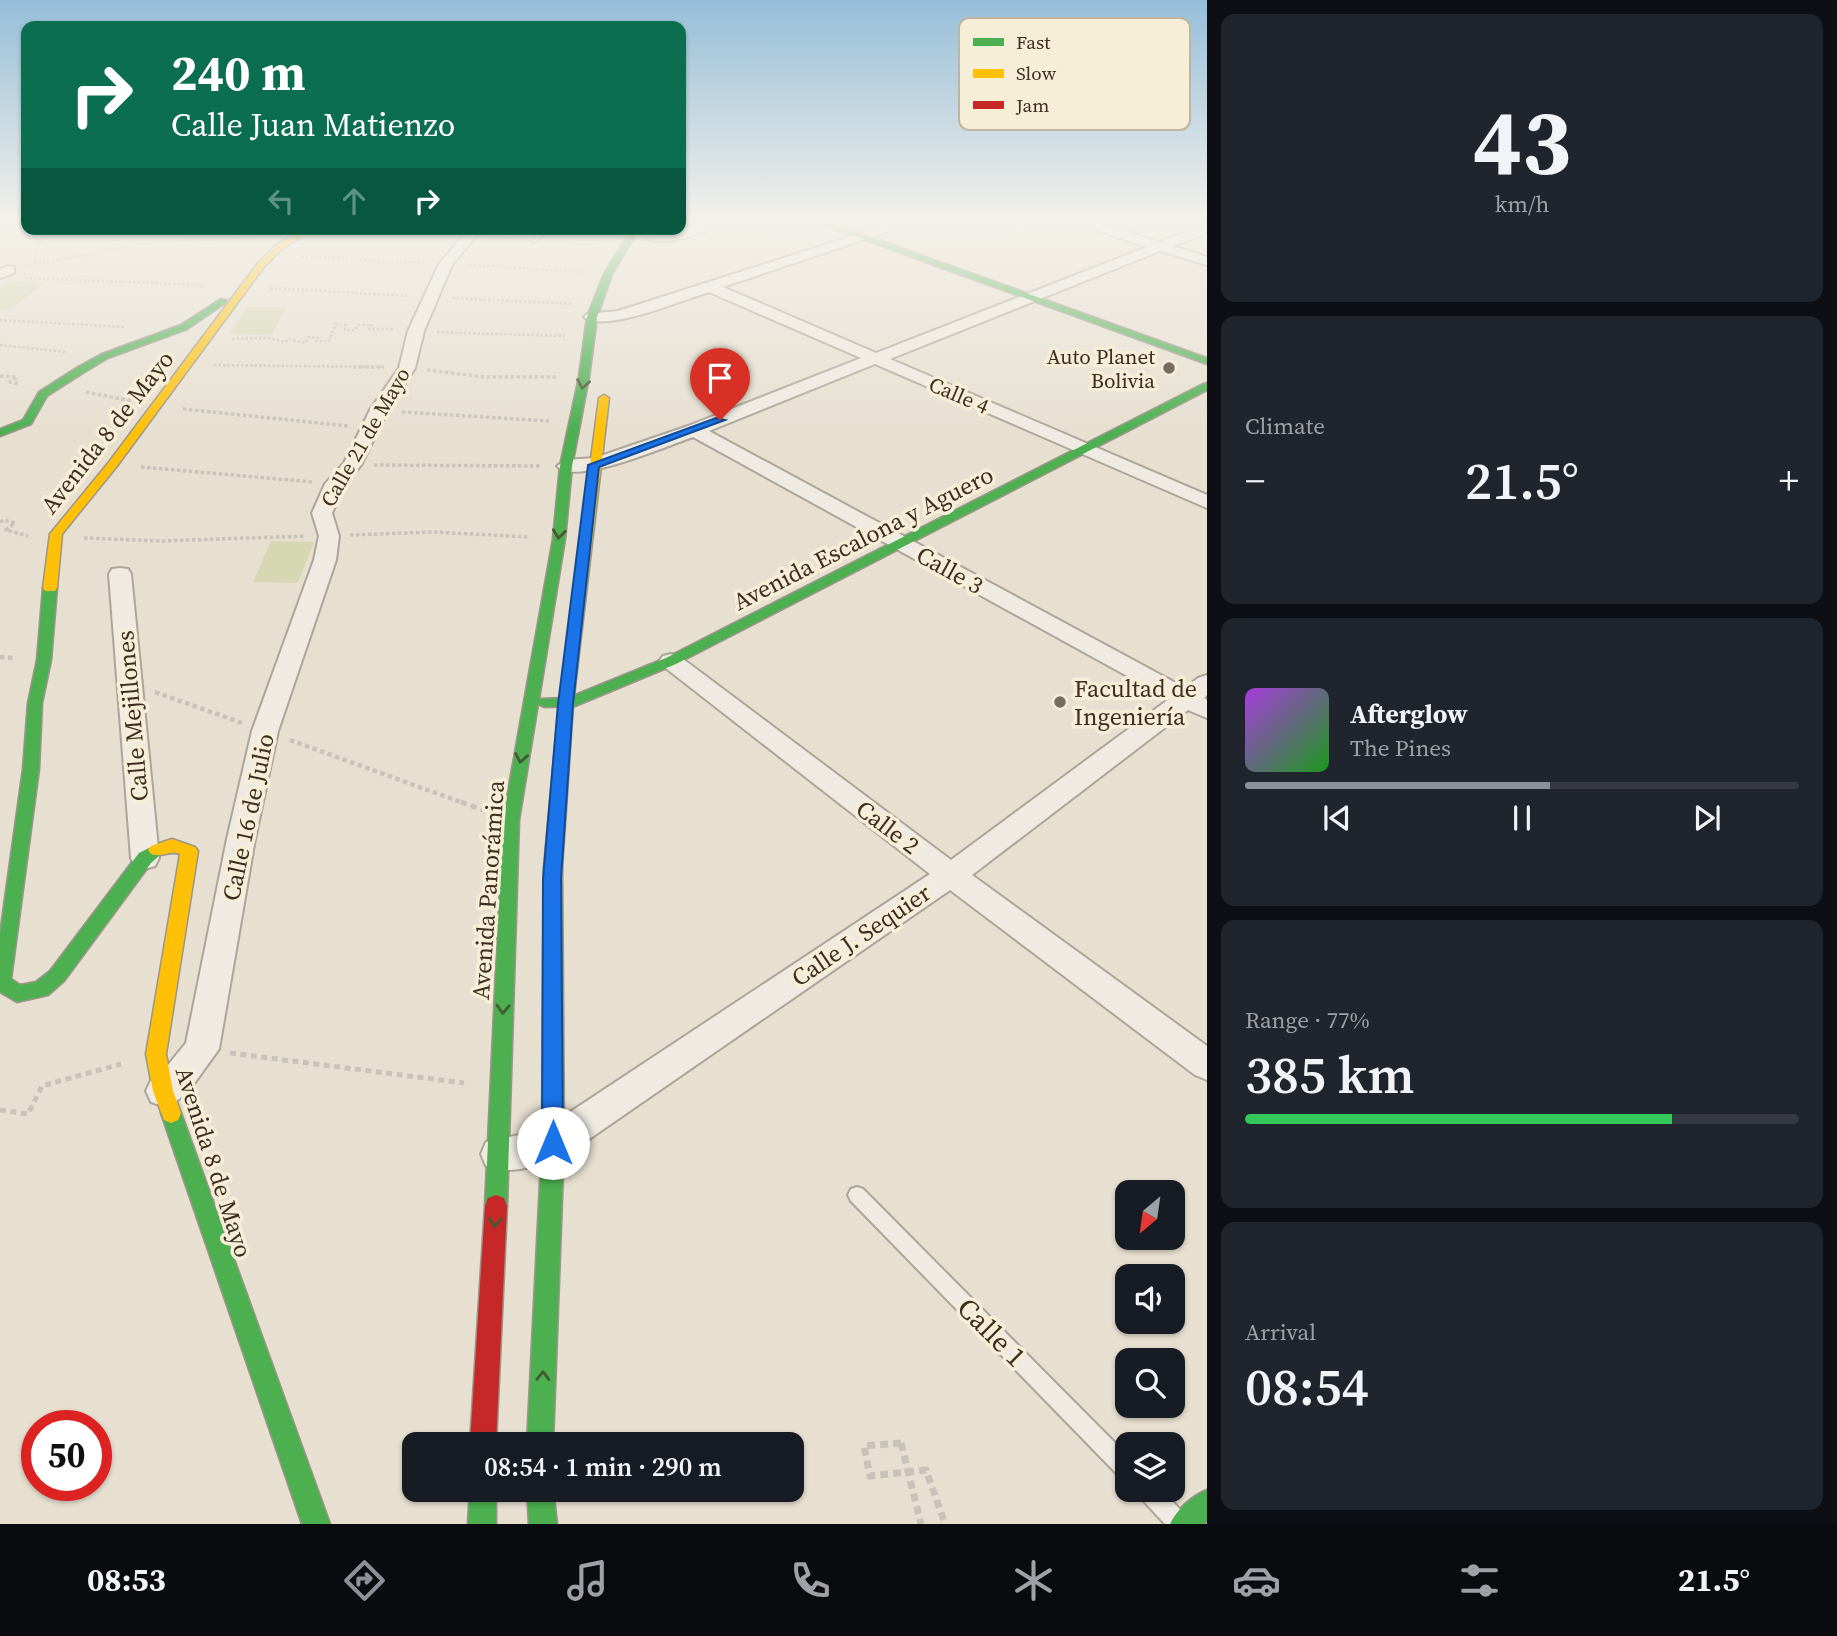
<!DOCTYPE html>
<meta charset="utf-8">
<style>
body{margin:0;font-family:"Source Serif 4",serif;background:#20242c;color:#f1f3f6;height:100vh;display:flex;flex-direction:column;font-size:26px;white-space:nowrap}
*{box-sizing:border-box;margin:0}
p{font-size:23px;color:#9ea1a6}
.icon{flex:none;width:38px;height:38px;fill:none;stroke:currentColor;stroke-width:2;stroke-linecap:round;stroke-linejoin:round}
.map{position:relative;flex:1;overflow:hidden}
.side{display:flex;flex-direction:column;gap:14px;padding:14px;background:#0d0f14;width:630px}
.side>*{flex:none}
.guide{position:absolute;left:21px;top:21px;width:665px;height:214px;border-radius:14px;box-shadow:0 2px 5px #0004;background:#0b6e4f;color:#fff;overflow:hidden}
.needle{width:46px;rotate:209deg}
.tools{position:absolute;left:1115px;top:1180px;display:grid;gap:14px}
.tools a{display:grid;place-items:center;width:70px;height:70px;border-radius:14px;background:#171b24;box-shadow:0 2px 5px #0004;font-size:35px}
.speed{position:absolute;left:21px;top:1410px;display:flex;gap:14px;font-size:35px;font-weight:700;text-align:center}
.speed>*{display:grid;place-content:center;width:91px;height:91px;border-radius:50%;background:#171b24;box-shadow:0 2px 5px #0004;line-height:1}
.speed .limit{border:10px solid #d22;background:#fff;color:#111}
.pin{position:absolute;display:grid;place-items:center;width:60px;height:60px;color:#fff;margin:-72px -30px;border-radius:50% 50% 50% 0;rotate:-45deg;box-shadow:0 0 7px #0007}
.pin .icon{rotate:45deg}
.me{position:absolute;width:77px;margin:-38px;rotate:0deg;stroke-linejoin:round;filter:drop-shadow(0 0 5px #0008)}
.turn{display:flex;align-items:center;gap:24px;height:147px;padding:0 35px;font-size:32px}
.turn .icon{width:91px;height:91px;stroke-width:2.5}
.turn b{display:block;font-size:49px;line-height:60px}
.lanes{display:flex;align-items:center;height:66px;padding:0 35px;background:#0003;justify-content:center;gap:35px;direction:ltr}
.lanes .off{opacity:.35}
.big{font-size:52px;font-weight:600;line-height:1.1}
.side .tile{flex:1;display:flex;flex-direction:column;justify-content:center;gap:10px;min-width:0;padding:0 24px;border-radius:14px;background:#20242c}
.side .dial{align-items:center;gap:0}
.dial b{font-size:91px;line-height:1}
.song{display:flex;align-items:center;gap:21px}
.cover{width:84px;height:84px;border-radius:10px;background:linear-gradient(135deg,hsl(280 70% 55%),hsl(120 70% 35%))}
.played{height:7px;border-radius:4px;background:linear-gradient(90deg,#8c9099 55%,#363941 55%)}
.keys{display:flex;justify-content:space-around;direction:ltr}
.heat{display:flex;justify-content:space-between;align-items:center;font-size:38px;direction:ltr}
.charge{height:10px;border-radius:5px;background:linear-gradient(90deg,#34c759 77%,#363941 0)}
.trip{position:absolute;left:402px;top:1432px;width:402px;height:70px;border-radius:14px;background:#171b24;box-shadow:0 2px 5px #0004;font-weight:600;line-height:70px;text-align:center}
.tabs{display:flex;height:112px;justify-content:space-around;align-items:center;background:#090b0e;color:#9ea1a6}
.tabs .icon{width:49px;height:49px}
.tabs .active{color:#8c9099}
.tabs b{font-size:32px;color:#f1f3f6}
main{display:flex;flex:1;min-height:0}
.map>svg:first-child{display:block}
.green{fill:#d6d7b3}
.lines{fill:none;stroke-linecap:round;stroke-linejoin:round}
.lane-casing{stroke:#ada599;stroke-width:4}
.street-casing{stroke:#ada599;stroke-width:4}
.fast-casing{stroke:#9c958a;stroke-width:3}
.slow-casing{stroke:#9c958a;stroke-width:3}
.jam-casing{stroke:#9c958a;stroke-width:3}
.path-far4{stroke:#c8c2b9;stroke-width:2.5;stroke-dasharray:2.5 2;stroke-linecap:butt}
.path-far3{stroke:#c8c2b9;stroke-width:3.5;stroke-dasharray:3.5 2.5;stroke-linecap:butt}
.path-far2{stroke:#c8c2b9;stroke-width:4.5;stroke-dasharray:4.5 3.5;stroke-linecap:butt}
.path-far1{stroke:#c8c2b9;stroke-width:5;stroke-dasharray:6 4.5;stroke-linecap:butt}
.path{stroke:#c8c2b9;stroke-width:7;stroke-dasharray:8 5;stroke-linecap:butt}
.lane{fill:#efebe3;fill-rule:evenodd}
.street{fill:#efebe3;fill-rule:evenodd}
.fast{fill:#4caf50;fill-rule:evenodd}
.slow{fill:#ffc107;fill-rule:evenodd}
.jam{fill:#c62828;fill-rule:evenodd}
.path-bridge{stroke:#c8c2b9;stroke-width:7;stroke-dasharray:8 5;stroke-linecap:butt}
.oneway{stroke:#425b31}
.route{fill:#1a73e8;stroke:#114b97;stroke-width:2}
.poi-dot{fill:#786c5e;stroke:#f7eed8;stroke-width:2.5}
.labels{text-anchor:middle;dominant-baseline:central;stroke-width:7;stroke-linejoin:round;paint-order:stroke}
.far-poi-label{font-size:21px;fill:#3d2e20;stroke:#f7eed8;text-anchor:end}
.far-street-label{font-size:21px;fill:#3d2e20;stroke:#f7eed8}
.street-label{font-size:24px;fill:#3d2e20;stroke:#f7eed8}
.poi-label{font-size:24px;fill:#3d2e20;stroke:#f7eed8;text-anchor:start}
.near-street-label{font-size:28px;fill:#3d2e20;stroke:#f7eed8}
.key{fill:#f7eed8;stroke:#bfb4a1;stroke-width:2}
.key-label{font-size:19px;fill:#3d2e20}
</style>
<main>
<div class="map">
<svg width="1207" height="1524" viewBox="0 0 1207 1524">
<rect width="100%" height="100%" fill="#e7e0d1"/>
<g class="green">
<path d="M8,280L45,282L10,310H0V287Z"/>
<path d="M247,307H286L271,335L230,334Z"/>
<path d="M271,541L314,542L298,583L253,582Z"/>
</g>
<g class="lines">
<g class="lane-casing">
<g id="lane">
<path d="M541,229H547L536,242H532Z"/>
<path d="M857,1187L863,1189L1127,1455V1480L1120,1477L851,1201L848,1195L851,1189Z"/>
<path d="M1136,1489H1161L1187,1517L1191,1524H1165L1139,1496Z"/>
</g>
</g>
<g class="street-casing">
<g id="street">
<path d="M711,219H731C717,230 660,249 646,238L653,234L675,232Z"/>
<path d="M906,219H926L723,287L876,353L1147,247L1063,219H1084L1159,242L1207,224V233L1173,246L1207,257V265L1160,251L890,359L1207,495V508L875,364L709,431L1185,688L1198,678L1207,675V695L1204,698L1207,700V718L1188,710L972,875L1207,1046V1080L1195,1075L950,890L566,1155C540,1165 513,1176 486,1166L481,1154L486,1142L543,1130L930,874L663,666L659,661L663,656L671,654L679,656L951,860L1169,699L693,437C669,445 573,487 557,466L566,460L595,458L688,426L861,358L709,292C685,299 603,334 584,317L587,314L618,311Z"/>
<path d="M469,229H482L452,265L424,331L415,368L388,410L361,465L344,486L332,513L339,536L336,560L278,731L255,839L219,1049L188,1092L175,1102L163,1106L151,1102L146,1091L151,1080L164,1070L186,1043L227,839L252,731L314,560L319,536L312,513L325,484L344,463L370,410L399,368L408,331L439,264Z"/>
<path d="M9,266L14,267V273L0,278V269Z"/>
<path d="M120,568L128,569L131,574L159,858L155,866L145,869L135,866L131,858L109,574L112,569Z"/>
</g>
</g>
<g class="fast-casing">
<g id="fast">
<path d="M807,219H820L1207,358V364Z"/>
<path d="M631,229H639L612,274L597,317L589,377L572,466L565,539L539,699L568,698L666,658L1203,384L1207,383V390L676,664L575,706L544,707L538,704L519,820L507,1206L504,1214L496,1217L488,1214L485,1206L503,820L553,539L560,466L579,377L587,317L604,274Z"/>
<path d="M221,299L228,301L187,329L108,358L86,371L47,396L31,424L0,436V429L23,420L39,392L78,367L102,354L181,325Z"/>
<path d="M50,584L57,588L51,660L42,703L39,769L11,979L20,985L36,982L50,971L139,853L157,844L163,846L166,850L151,863L64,981L48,995L17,1002L0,992V935L23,769L28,703L37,660L43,588Z"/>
<path d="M553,862L559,863L562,868L564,1143L553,1444H527L542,1143L544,868L547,863Z"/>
<path d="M171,1103L178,1106L181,1113L330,1524H302L161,1113L164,1106Z"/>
<path d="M470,1489H496V1524H468Z"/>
<path d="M527,1489H553L557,1524H529Z"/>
<path d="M1207,1490V1521L1204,1524H1170C1177,1509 1192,1496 1207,1490Z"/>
</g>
</g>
<g class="slow-casing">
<g id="slow">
<path d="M303,229H313L282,249L264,267L117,466L62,534L57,588L55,591H45L43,588L50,534L109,462L258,263L276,245Z"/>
<path d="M604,395L609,398L573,704L562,868L559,873H547L544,868L559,704L599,398Z"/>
<path d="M172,839L195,847L198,851L166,1054L173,1091L181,1113L178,1120L171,1123L164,1120L153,1091L146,1054L180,854C169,850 162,858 151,854L148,850L151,846Z"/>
</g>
</g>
<g class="jam-casing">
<path id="jam" d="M496,1195L504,1198L507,1206L496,1444H470L485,1206L488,1198Z"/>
</g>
<g class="path-far4">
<path d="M0,227L26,226"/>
<path d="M389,229L448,233"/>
<path d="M491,237L521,239"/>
<path d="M554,242L601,245"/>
<path d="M301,257L425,263"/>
<path d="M34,264L38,246L50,229"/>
<path d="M469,265L586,272"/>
<path d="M25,266L142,244L262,236"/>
<path d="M25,278L205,285"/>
<path d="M270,288L408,296"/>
<path d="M452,298L573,304"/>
<path d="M0,320L125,327"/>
<path d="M437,332L565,336"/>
<path d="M232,339L268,338L285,342L289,339L305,343L308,337L318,338L316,341H329L336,324L346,325L345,330H355L358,325H372L369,329H394"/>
<path d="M0,345L66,352"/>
<path d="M214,365L384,367"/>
</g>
<g class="path-far3">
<path d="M353,367H384"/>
<path d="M427,370L485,377H558"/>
<path d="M0,376L17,377L10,382L20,384"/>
<path d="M86,392L132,401"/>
<path d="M183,409L348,426"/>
<path d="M402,412L550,421"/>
<path d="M374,465L540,466"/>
<path d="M141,467L313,482"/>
<path d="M0,522L4,520L15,523L6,530L28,536"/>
<path d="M350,535L433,532L530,537"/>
<path d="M84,538L163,541L306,536"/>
</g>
<g class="path-far2">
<path d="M0,657L13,658"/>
<path d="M155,692L242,723"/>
<path d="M290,740L466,804"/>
</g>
<g class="path-far1">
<path d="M461,802L483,810"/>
<path d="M230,1053L464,1083"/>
<path d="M0,1110L28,1114L42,1086L121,1064"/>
</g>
<path class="path" d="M901,1443L864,1446L870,1476L926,1470L945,1524"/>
<use href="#lane" class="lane"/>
<use href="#street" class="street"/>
<use href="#fast" class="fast"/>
<use href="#slow" class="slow"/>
<use href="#jam" class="jam"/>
<path class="path-bridge" d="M901,1443L921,1524"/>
</g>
<defs><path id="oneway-chevron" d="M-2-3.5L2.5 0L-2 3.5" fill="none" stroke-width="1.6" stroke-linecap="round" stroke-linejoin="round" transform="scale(1.75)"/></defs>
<g class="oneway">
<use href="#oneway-chevron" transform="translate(583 384) rotate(100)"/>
<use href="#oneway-chevron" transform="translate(559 534) rotate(97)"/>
<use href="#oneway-chevron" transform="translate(521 758) rotate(100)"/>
<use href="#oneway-chevron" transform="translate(503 1009) rotate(92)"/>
<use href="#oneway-chevron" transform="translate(495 1222) rotate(93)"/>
<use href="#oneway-chevron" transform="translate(543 1376) rotate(-88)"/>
</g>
<linearGradient id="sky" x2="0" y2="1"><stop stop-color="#96bed9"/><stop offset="0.51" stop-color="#f4f1ea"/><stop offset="1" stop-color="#f4f1ea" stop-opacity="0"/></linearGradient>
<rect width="1207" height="433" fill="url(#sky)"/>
<path class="route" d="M716,418L725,420L599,467L573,704L561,879L563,1143L560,1150L553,1153L545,1150L542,1143L543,879L558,704L588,465Z"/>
<g class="poi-dot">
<circle cx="1169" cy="368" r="7"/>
<circle cx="1060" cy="702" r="7"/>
</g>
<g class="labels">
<g class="far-poi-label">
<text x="1155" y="356">Auto Planet<tspan x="1155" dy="24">Bolivia</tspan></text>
</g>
<g class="far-street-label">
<text transform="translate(959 395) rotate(23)">Calle 4</text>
<text transform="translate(365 437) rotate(-60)">Calle 21 de Mayo</text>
</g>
<g class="street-label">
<text transform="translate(107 432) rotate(-52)">Avenida 8 de Mayo</text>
<text transform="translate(863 538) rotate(-27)">Avenida Escalona y Aguero</text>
<text transform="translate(950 570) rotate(29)">Calle 3</text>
<text transform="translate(132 716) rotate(-95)">Calle Mejillones</text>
<text transform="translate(248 817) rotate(-78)">Calle 16 de Julio</text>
<text transform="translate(888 827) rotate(37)">Calle 2</text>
<text transform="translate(488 890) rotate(-86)">Avenida Panorámica</text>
<text transform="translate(861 935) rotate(-34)">Calle J. Sequier</text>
<text transform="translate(214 1162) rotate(72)">Avenida 8 de Mayo</text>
</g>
<g class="poi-label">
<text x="1074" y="688">Facultad de<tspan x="1074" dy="28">Ingeniería</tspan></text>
</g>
<g class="near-street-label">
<text transform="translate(992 1332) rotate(45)">Calle 1</text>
</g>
</g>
<rect x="959" y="18" width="231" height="112" rx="10" class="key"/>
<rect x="973" y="38" width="31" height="8" fill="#4caf50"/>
<rect x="973" y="69" width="31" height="9" fill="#ffc107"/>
<rect x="973" y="101" width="31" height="8" fill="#c62828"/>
<g class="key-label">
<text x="1016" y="49">Fast</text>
<text x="1016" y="80">Slow</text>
<text x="1016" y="112">Jam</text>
</g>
</svg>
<div class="tools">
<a><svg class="needle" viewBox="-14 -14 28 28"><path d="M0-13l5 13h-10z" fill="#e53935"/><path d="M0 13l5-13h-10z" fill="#9ea1a6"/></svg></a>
<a><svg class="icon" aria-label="sound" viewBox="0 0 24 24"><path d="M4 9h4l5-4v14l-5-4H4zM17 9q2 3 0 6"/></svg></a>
<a><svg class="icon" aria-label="search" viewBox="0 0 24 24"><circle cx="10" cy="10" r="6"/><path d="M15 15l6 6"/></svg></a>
<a><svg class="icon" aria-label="layers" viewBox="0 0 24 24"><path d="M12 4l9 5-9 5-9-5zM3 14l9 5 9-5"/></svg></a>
</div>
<div class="speed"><div class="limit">50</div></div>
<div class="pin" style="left:720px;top:420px;background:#d93025"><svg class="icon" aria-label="arrive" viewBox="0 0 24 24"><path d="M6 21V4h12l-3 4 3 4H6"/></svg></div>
<svg class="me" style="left:553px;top:1143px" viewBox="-20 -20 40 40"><circle r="19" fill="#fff"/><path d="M0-13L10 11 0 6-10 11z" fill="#1a73e8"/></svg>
<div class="trip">08:54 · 1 min · 290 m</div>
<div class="guide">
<div class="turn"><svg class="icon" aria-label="right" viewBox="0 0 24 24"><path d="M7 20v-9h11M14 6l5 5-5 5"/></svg><div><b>240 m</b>Calle Juan Matienzo</div></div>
<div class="lanes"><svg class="icon off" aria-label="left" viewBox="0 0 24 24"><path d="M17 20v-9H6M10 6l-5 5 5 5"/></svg><svg class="icon off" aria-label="ahead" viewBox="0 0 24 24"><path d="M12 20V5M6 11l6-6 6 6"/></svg><svg class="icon" aria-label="right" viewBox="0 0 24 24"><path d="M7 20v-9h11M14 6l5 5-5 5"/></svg></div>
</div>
</div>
<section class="side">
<div class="tile dial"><b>43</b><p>km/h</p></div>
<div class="tile"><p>Climate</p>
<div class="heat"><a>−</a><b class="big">21.5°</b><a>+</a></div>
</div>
<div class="tile">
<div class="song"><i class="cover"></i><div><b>Afterglow</b><p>The Pines</p></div></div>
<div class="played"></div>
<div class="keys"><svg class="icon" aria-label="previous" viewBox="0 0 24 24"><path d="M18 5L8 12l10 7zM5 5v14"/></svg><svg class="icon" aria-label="pause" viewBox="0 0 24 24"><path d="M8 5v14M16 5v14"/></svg><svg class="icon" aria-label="next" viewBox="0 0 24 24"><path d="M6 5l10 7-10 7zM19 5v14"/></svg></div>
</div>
<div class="tile"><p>Range · 77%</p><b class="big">385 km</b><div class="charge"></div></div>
<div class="tile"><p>Arrival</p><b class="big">08:54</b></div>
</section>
</main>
<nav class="tabs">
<b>08:53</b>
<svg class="icon active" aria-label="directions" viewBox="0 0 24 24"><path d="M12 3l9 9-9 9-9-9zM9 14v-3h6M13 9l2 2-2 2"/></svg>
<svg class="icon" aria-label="music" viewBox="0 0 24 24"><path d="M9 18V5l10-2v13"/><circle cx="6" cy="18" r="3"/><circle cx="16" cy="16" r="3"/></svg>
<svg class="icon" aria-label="phone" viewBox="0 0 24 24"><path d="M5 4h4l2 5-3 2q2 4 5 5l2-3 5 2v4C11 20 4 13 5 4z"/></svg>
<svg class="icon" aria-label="climate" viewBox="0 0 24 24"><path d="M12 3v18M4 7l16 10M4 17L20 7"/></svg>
<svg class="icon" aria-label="car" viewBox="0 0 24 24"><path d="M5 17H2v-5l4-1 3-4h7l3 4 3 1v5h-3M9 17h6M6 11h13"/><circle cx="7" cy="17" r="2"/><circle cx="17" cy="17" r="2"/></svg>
<svg class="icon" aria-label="filters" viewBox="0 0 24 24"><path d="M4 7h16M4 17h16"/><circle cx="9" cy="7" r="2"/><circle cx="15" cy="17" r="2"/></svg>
<b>21.5°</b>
</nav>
